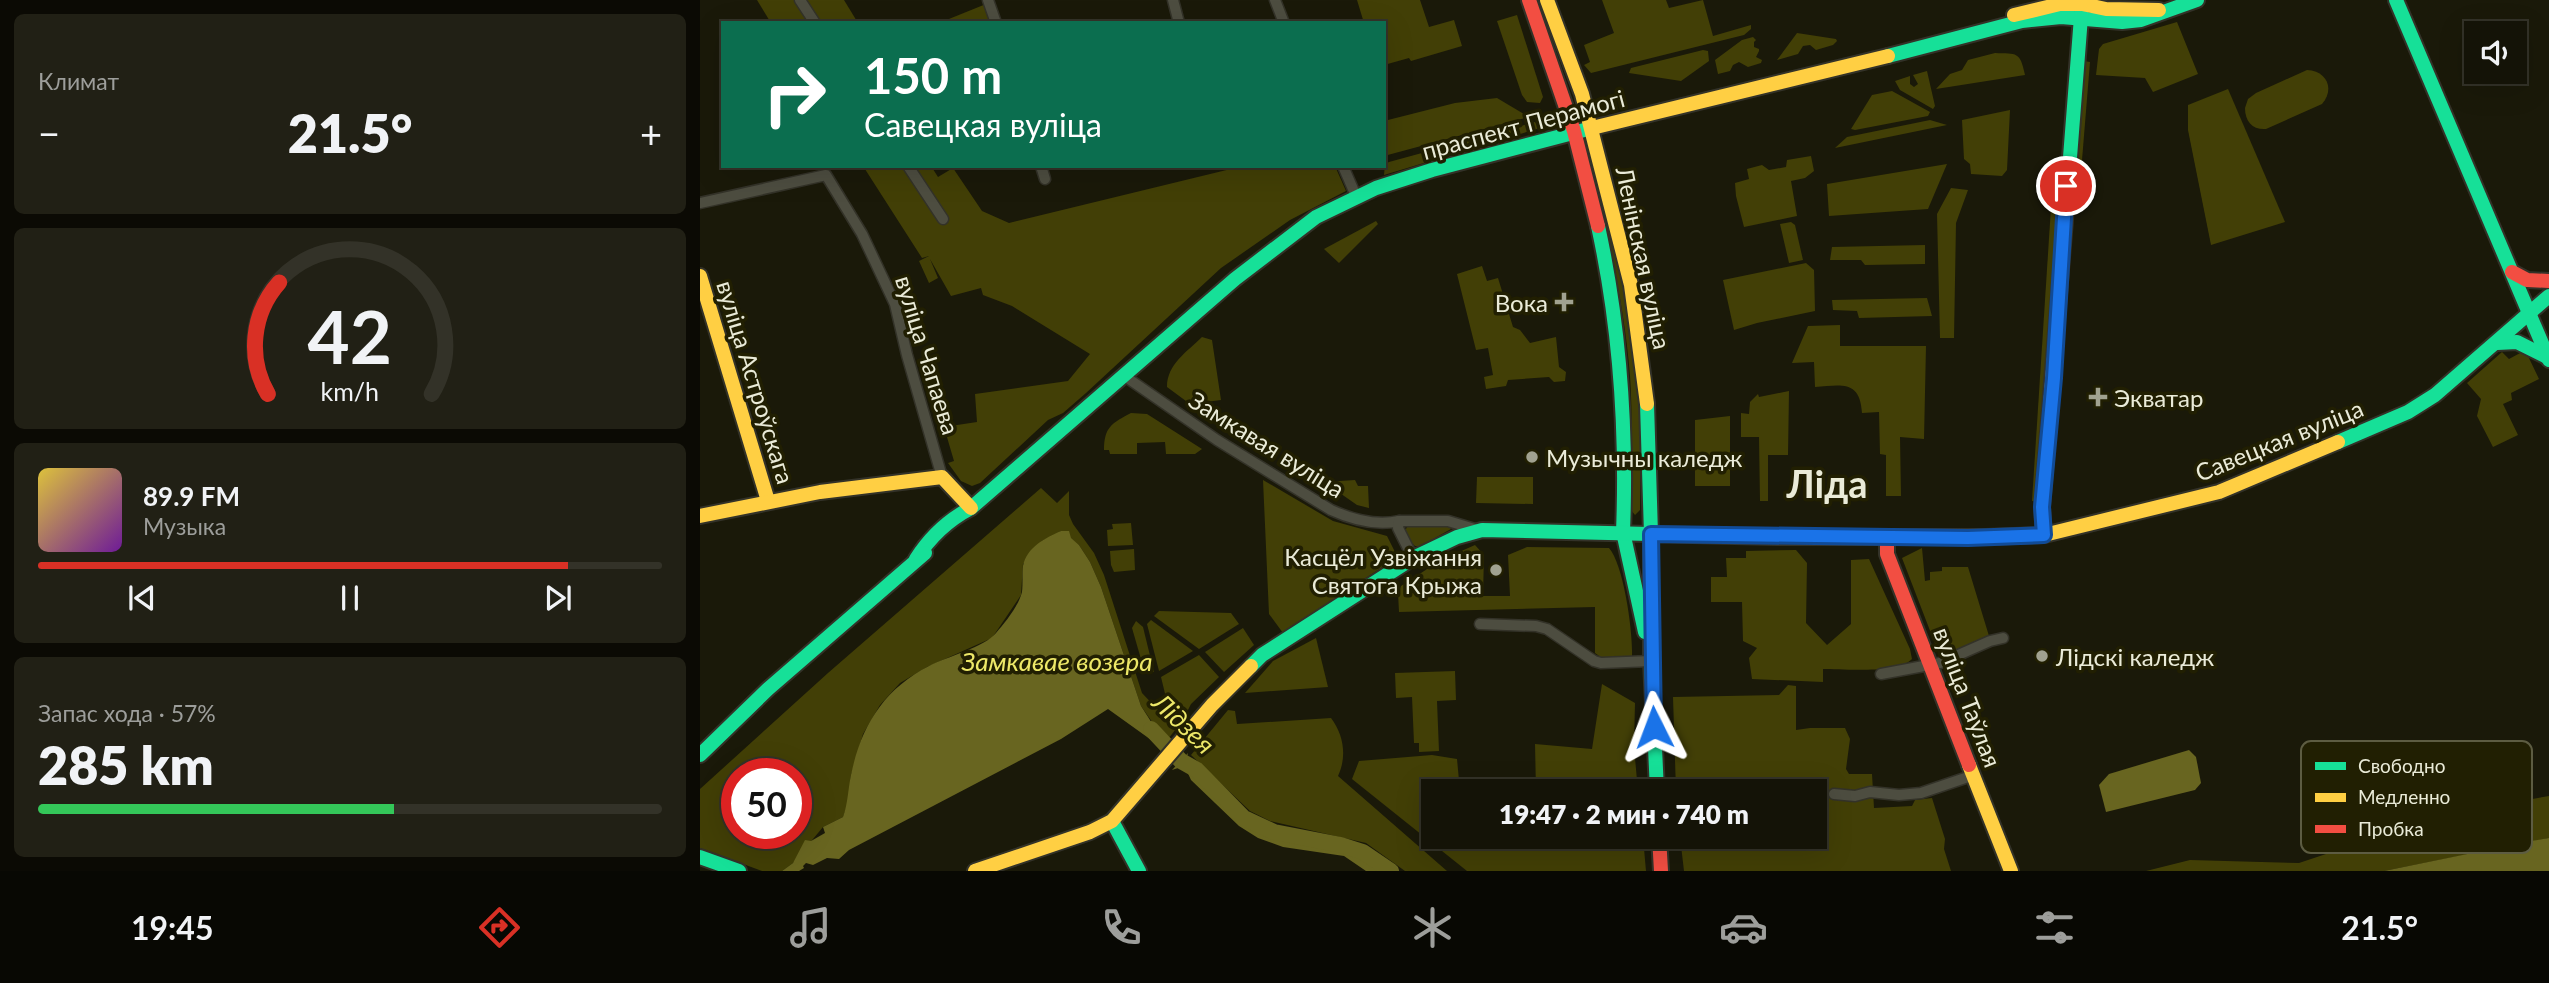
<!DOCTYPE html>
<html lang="ru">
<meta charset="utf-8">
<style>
body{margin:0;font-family:Lato,sans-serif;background:#212015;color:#f1f3f6;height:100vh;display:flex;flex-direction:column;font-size:26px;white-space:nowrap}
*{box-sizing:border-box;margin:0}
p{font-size:23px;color:#9d9e9b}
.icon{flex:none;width:38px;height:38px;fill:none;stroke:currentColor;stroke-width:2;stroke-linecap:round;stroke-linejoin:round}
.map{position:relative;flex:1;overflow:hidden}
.drawer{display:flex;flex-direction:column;gap:14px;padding:14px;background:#0b0a04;width:700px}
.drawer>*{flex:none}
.guide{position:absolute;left:21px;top:21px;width:665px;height:147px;border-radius:0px;box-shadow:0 7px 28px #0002,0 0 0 2px #333228;background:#0b6e4f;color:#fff;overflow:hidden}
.controls{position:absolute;left:1764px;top:21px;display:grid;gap:14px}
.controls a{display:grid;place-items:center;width:63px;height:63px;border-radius:0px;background:#141307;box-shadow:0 7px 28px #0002,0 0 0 2px #333228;font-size:35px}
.speed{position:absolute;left:21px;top:758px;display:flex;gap:14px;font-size:35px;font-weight:700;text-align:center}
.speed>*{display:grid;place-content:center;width:91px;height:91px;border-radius:50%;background:#141307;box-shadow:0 7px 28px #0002,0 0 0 2px #333228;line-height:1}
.speed .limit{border:10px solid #d22;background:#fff;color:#111}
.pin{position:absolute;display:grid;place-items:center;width:60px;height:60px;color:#fff;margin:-30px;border:4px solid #fff;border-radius:50%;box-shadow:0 2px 7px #0007}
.me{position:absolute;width:77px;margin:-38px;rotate:357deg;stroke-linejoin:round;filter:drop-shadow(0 0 5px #0008)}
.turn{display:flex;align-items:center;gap:24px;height:147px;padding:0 28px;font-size:32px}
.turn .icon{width:91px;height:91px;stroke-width:2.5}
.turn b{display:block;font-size:49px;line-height:60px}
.big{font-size:52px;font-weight:800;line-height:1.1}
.drawer .widget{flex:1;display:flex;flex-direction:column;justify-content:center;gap:10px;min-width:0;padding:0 24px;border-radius:10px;background:#212015}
.drawer .dial{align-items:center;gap:0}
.dial svg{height:182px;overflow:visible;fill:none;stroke:#333228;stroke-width:7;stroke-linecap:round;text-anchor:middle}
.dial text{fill:#f1f3f6;stroke:none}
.song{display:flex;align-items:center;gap:21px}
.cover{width:84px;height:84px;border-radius:10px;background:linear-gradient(135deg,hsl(50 70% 55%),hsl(280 70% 35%))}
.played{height:7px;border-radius:4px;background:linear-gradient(90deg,#d93025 85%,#333228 85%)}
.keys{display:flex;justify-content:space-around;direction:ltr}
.heat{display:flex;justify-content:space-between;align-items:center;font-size:38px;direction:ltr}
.charge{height:10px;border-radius:5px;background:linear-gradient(90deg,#34c759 57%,#333228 0)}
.trip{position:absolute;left:721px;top:779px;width:406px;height:70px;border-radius:0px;background:#141307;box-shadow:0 7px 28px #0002,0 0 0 2px #333228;font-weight:800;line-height:70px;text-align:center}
.menu{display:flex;height:112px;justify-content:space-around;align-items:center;background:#080803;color:#9d9e9b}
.menu .icon{width:49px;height:49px}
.menu .on{color:#d93025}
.menu b{font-size:32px;color:#f1f3f6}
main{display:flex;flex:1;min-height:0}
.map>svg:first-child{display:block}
.green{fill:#423f06;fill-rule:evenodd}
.water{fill:#686520}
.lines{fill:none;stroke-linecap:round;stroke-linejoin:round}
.river{stroke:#686520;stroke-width:16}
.street-casing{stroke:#333228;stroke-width:13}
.fast-casing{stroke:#333228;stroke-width:18}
.slow-casing{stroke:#333228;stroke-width:18}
.jam-casing{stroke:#333228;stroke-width:18}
.street{stroke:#4d4d40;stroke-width:10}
.fast{stroke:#16e098;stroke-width:14}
.slow{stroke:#ffcf43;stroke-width:14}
.jam{stroke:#f24e42;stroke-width:14}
.route-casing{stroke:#114b97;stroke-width:18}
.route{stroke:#1a73e8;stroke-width:12}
.poi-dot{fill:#a1a290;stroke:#211f02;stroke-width:2.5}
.labels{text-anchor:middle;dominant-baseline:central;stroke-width:7;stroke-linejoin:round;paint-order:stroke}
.street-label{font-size:24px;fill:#eaebd8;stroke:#211f02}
.poi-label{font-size:24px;fill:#eaebd8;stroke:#211f02;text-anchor:start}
.water-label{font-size:26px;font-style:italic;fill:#ede868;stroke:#211f02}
.town-label{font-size:38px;font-weight:bold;fill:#eaebd8;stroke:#211f02}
.key{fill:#211f02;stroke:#5d5c42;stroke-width:2}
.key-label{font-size:19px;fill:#eaebd8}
</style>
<main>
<section class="drawer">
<div class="widget"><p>Климат</p>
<div class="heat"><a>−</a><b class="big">21.5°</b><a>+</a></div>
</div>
<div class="widget dial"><svg viewBox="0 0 100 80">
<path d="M14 69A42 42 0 1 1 86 69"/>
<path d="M14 69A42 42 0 0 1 19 20" stroke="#d93025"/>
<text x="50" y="56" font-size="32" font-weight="700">42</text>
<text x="50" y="72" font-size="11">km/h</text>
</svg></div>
<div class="widget">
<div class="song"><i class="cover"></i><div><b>89.9 FM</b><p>Музыка</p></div></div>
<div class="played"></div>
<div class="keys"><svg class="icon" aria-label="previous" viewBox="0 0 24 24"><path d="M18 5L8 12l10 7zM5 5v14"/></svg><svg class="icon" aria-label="pause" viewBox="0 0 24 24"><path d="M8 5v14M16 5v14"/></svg><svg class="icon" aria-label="next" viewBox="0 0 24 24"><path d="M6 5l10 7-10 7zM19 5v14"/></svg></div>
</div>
<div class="widget"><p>Запас хода · 57%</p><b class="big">285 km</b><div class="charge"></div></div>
</section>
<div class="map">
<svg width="1849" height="871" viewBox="0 0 1849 871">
<rect width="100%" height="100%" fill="#1a1909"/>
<g class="green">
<path d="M57,0H144L158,23H71Z"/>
<path d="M657,0H720L729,27L754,20L762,46L711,61L709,58L684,65V23H664Z"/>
<path d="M902,0H966L969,8L1003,0L1013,36L1051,25V29L1044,35L891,73L884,65L890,62L884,45L914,33Z"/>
<path d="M286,4L292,23H239Z"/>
<path d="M817,15L843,97L840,103L827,102L822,95L797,21Z"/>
<path d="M1477,22L1498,74L1453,92L1445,78L1396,75L1399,49L1403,44Z"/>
<path d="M1097,33L1136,39L1137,41L1133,45L1116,50L1110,45L1103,46L1098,54L1077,60Z"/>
<path d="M1053,37L1056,40L1054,42V47L1059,49V51L1056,57L1062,60L1061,63L1048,67L1039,62L1033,65L1030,71L1018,74L1015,60L1042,40Z"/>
<path d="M1003,50L1008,51L1009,61L981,81L929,73L931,68Z"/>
<path d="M1295,53C1317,54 1320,51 1325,75L1236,89L1250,74L1262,70L1268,60Z"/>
<path d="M1384,61L1390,62L1379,197H1373Z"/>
<path d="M1607,70C1627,71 1635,89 1622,104L1566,129C1553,130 1545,122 1545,108L1548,99L1556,93Z"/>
<path d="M1227,71L1235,106L1233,109L1200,90L1195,81L1210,76V84L1214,87L1218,84L1213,75Z"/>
<path d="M1528,89L1585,222L1511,245L1488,130V105Z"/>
<path d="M1192,91L1230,112L1228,116L1155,130L1151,129L1172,95Z"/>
<path d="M797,98L829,117L684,156V121L755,103Z"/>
<path d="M1310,110L1307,170L1302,176L1271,174L1270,164L1264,159L1262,120Z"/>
<path d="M1230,120L1247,125L1135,148L1147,137Z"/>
<path d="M835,122L840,128L684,175L685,164L689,162Z"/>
<path d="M887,150L926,291L941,411L940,510L935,515L931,510C931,466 933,421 930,376C924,299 905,224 887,150Z"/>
<path d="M1111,156L1114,171L1105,178L1091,181L1097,216L1044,227L1036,196L1035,183L1049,179L1047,169L1062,165L1069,170L1086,167L1087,160Z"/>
<path d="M1247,164L1228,209L1129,216L1127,184Z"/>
<path d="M163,166H231L238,177L253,168L282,211L309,223L543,166H635L646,191L590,220L521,268L386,393L363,413L348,420L280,483L272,486L261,481L248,463L254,461L244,427L277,422L275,394L368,381L390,354L312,306L283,295L281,288L251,296L230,259L238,278L229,283L219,261L229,256L222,258Z"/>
<path d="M1251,188L1268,190L1256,223L1254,338H1240L1237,214Z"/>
<path d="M1352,192H1359L1339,502L1332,501Z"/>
<path d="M676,221L678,224L639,263L624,249Z"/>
<path d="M1091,222L1095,225L1103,260L1089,263L1080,224Z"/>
<path d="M1225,245V264L1165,265L1161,260H1130L1132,247Z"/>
<path d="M1106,263L1114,270L1115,311L1057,323L1034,330L1023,280Z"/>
<path d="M782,266L787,281L798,278L813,327L820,330L830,343L856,337L859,367L866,372L865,381L854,382L849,377L808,380L806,386L786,389L784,377L793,375L788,348L776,350L757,274Z"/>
<path d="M1227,298L1232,316L1159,318L1157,311L1133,310L1132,300Z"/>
<path d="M1140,325V346H1226L1224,439L1200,437L1201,496H1186V455L1180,454L1179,412L1162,413C1160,380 1142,385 1115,387L1114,362L1092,363L1108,326Z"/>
<path d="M502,337L512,340L521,400L490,404L467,387C467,364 487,352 502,337Z"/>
<path d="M1802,352L1809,359L1822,352L1828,356L1839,379L1811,393L1812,400L1803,404L1818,435L1793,447L1777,416L1781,399L1767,383Z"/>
<path d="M1089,391L1088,455H1068V501H1060L1059,437H1041V413L1049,414L1050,402L1058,394L1059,397Z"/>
<path d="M431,413L447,414L502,449L495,454H466L465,442L437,443V454H410L409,450H404C404,427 412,423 431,413Z"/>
<path d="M1030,416V486H995V420Z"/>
<path d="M777,477H833V504L776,503Z"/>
<path d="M563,480L633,521L687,536L695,552L693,560L583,633L569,614Z"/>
<path d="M655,480L658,486H668L669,508L657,505L624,482Z"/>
<path d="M341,488L357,503L369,491V515L373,524L394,553L404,575L442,693L476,729L468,739L457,729L441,706L401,587L390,562L379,545L361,531L342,541L323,564L321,595L292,638L227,667L200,683L180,705L163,734L151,775L148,803L143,817L123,827L93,863L82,871H62L0,848V789L128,673ZM37,774H96V833H37Z"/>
<path d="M431,523L433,545L408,546L407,530L413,529L412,524Z"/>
<path d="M709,525L750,527L751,529L721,546H715L706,537L705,530Z"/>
<path d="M775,545L784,555L783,596H810L808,555L827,547L909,548C924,565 933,633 932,656L902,658L895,653V607L699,612L698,593L701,586L741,560Z"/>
<path d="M1222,548L1225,581L1230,580V572L1242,571V567H1268L1289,636L1249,654H1239L1202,558Z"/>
<path d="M434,549L435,570L414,572L411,565L410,551Z"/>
<path d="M1096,550L1107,563L1106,623L1127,645L1151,624V560L1169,559L1210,649L1212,659C1198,674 1144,669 1123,669V682L1052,679L1049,658L1057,648L1043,641L1042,602H1011V577H1027L1026,558H1046V551Z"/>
<path d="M459,611L531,613L539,624L499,649L454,616Z"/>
<path d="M451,620L493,651L459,671L447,624Z"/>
<path d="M436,621L443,627L454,672L445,673L432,628Z"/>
<path d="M543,628L554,645L524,672L505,652Z"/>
<path d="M616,638L628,687L545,693L573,661Z"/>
<path d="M499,655L519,677L491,704L483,720L468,706L461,677Z"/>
<path d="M755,671L756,700L737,701L739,751L719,752V743H714L712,697L696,698L695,673Z"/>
<path d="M902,684L935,703L934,747L938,791H836L835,744L892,749Z"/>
<path d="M1088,685L1096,686V730L1110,728H1145L1150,739L1146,769L1149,774H1172L1174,808L1212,806L1215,800L1232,798L1245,839L1244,849L1251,871H984L980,837L1115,836V791H976L973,697L1079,695Z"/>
<path d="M528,710L535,711L537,724L631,718C644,735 647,757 638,776L747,871H705L666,843L570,821L550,811L491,755Z"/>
<path d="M732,755L757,759L760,791H733V836L943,837L946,871H767L652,779L659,761Z"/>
<path d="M1849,796V838L1684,871H1446L1490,860L1599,863L1743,815Z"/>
</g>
<g class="water">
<path d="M361,531H369L371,538L379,545L390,562L401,587L441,706L466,745L461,747L408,709L361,739L149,850L139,859L127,858L113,865L106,863L103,866L104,868L99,871H82L93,863L105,840L111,841L125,833L123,827L143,817C148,803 148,789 151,775C161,726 184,689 229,666C246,657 285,647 296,633C305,623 319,605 322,592C323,584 322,574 323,566C327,547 345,538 361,531Z"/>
<path d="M1489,750L1496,757L1501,783L1495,790L1406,812L1399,785L1409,774Z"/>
<path d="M488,753L486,761L549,822L574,833L661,849L696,871H666L644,856L583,847L558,838L539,826L491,780L486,769L481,767L472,770Z"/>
<path d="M1849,838V871H1684L1831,841Z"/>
</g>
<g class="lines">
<path class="river" d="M451,729L481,761L497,770L544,818L574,832L641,845L663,852L691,871"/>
<g class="street-casing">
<g id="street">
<path d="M100,0L115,23"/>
<path d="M288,0L296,23"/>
<path d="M473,0L479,23"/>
<path d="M575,0L584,23"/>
<path d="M208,166L243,219"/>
<path d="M341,166L345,179"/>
<path d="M643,166L656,196"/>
<path d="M0,203L126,175L162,234L195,304L207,355L242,477"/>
<path d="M423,375L517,440L631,510C653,520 676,526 699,521"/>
<path d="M713,558L698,528L699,521H748L778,530"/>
<path d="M780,624L836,626L847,629L894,661L901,663L951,661"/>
<path d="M1181,674L1240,663L1290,641L1303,638"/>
<path d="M1134,794L1155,796L1170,792L1199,795L1221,793L1274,775"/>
</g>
</g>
<g class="fast-casing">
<g id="fast">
<path d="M1696,0L1849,360"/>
<path d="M1188,56L1322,21L1361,17L1422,22L1441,20L1497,0"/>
<path d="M1369,170L1382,4"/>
<path d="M898,226C920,327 927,429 923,532"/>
<path d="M1797,343L1817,342L1847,357"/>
<path d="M947,404L951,534"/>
<path d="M1638,442L1708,412L1735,395L1849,296"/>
<path d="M923,532L945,632"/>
<path d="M951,534V661L957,791"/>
<path d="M216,559C230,537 248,520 271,508L535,279L616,217L676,188L732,170L892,128"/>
<path d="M551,666L562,655L713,558L757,537L782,530L1076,537H1285"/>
<path d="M0,755L68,689L225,553"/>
<path d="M412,821L439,871"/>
<path d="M0,857L39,871"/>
</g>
</g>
<g class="slow-casing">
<g id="slow">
<path d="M847,0L882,94L931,285L947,404"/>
<path d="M1314,15L1360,4H1382L1406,9L1459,10"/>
<path d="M892,128L1188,56"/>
<path d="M0,276L68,501"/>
<path d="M0,516L120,492L242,477L271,508"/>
<path d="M1344,535L1342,507L1369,170"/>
<path d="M1285,537L1344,535L1519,492L1638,442"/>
<path d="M1269,765L1311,871"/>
<path d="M275,871L390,832L412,821L512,705L551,666"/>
</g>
</g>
<g class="jam-casing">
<g id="jam">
<path d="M829,0L874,131L898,226"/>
<path d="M1812,272L1827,280L1849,281"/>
<path d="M1187,538V554L1269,765"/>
<path d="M959,836L961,871"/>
</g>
</g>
<use href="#street" class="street"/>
<use href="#fast" class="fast"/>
<use href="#slow" class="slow"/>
<use href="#jam" class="jam"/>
</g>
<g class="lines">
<g class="route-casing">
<path id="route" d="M954,727L951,534L1268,538L1344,535L1342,507L1354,378L1366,186"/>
</g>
<use href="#route" class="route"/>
</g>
<g class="poi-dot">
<path d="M860.5 291.5h7v7h7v7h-7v7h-7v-7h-7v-7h7z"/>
<path d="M1394.5 386.5h7v7h7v7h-7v7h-7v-7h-7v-7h7z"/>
<circle cx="832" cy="457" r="7"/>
<circle cx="796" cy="570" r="7"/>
<circle cx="1342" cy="656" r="7"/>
</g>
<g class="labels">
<g class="street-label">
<text transform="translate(823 124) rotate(-15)">праспект Перамогі</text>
<text transform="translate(944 258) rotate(78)">Ленінская вуліца</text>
<text transform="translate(228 355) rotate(73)">вуліца Чапаева</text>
<text transform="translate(56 382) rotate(73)">вуліца Астроўскага</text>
<text transform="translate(1579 440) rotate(-22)">Савецкая вуліца</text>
<text transform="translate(567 444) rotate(32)">Замкавая вуліца</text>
<text transform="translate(1268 697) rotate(69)">вуліца Таўлая</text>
</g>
<g class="poi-label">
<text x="848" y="302" text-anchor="end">Вока</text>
<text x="1414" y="397">Экватар</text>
<text x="846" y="457">Музычны каледж</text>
<text x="782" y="556" text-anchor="end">Касцёл Узвіжання<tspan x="782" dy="28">Святога Крыжа</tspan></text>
<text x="1356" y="656">Лідскі каледж</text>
</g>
<g class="water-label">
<text x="357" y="661">Замкавае возера</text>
<text transform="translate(484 723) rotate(44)">Лідзея</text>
</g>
<g class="town-label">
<text x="1127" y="483">Ліда</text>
</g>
</g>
<rect x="1601" y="741" width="231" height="112" rx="10" class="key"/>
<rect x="1615" y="762" width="31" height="8" fill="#16e098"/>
<rect x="1615" y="793" width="31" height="9" fill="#ffcf43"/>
<rect x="1615" y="825" width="31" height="8" fill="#f24e42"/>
<g class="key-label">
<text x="1658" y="773">Свободно</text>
<text x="1658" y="804">Медленно</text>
<text x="1658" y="836">Пробка</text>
</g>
</svg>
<div class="controls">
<a><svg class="icon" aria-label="sound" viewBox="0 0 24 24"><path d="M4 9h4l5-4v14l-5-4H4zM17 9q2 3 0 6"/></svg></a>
</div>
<div class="speed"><div class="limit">50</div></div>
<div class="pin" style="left:1366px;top:186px;background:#d93025"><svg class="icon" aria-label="arrive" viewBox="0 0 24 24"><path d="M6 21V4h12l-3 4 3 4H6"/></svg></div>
<svg class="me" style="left:954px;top:727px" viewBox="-20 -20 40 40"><path d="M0-17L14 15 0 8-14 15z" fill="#1a73e8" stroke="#fff" stroke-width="4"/></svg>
<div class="trip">19:47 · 2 мин · 740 m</div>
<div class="guide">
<div class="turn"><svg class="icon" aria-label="right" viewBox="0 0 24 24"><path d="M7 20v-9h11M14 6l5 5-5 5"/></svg><div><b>150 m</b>Савецкая вуліца</div></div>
</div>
</div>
</main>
<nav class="menu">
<b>19:45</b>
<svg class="icon on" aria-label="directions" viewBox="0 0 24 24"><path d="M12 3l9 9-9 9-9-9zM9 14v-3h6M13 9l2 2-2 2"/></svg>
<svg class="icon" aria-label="music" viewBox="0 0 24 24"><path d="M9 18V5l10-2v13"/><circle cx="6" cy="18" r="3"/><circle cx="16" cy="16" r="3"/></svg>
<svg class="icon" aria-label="phone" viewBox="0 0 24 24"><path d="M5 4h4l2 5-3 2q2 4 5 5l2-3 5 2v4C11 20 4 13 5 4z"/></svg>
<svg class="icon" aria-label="climate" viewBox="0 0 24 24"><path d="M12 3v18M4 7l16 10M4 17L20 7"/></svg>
<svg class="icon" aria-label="car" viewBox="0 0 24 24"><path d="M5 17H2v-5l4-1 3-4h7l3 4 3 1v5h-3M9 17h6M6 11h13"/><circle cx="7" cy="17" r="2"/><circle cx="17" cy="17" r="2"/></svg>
<svg class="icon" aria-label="filters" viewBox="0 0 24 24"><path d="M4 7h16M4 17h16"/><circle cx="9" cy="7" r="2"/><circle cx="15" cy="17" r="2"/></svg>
<b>21.5°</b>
</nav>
